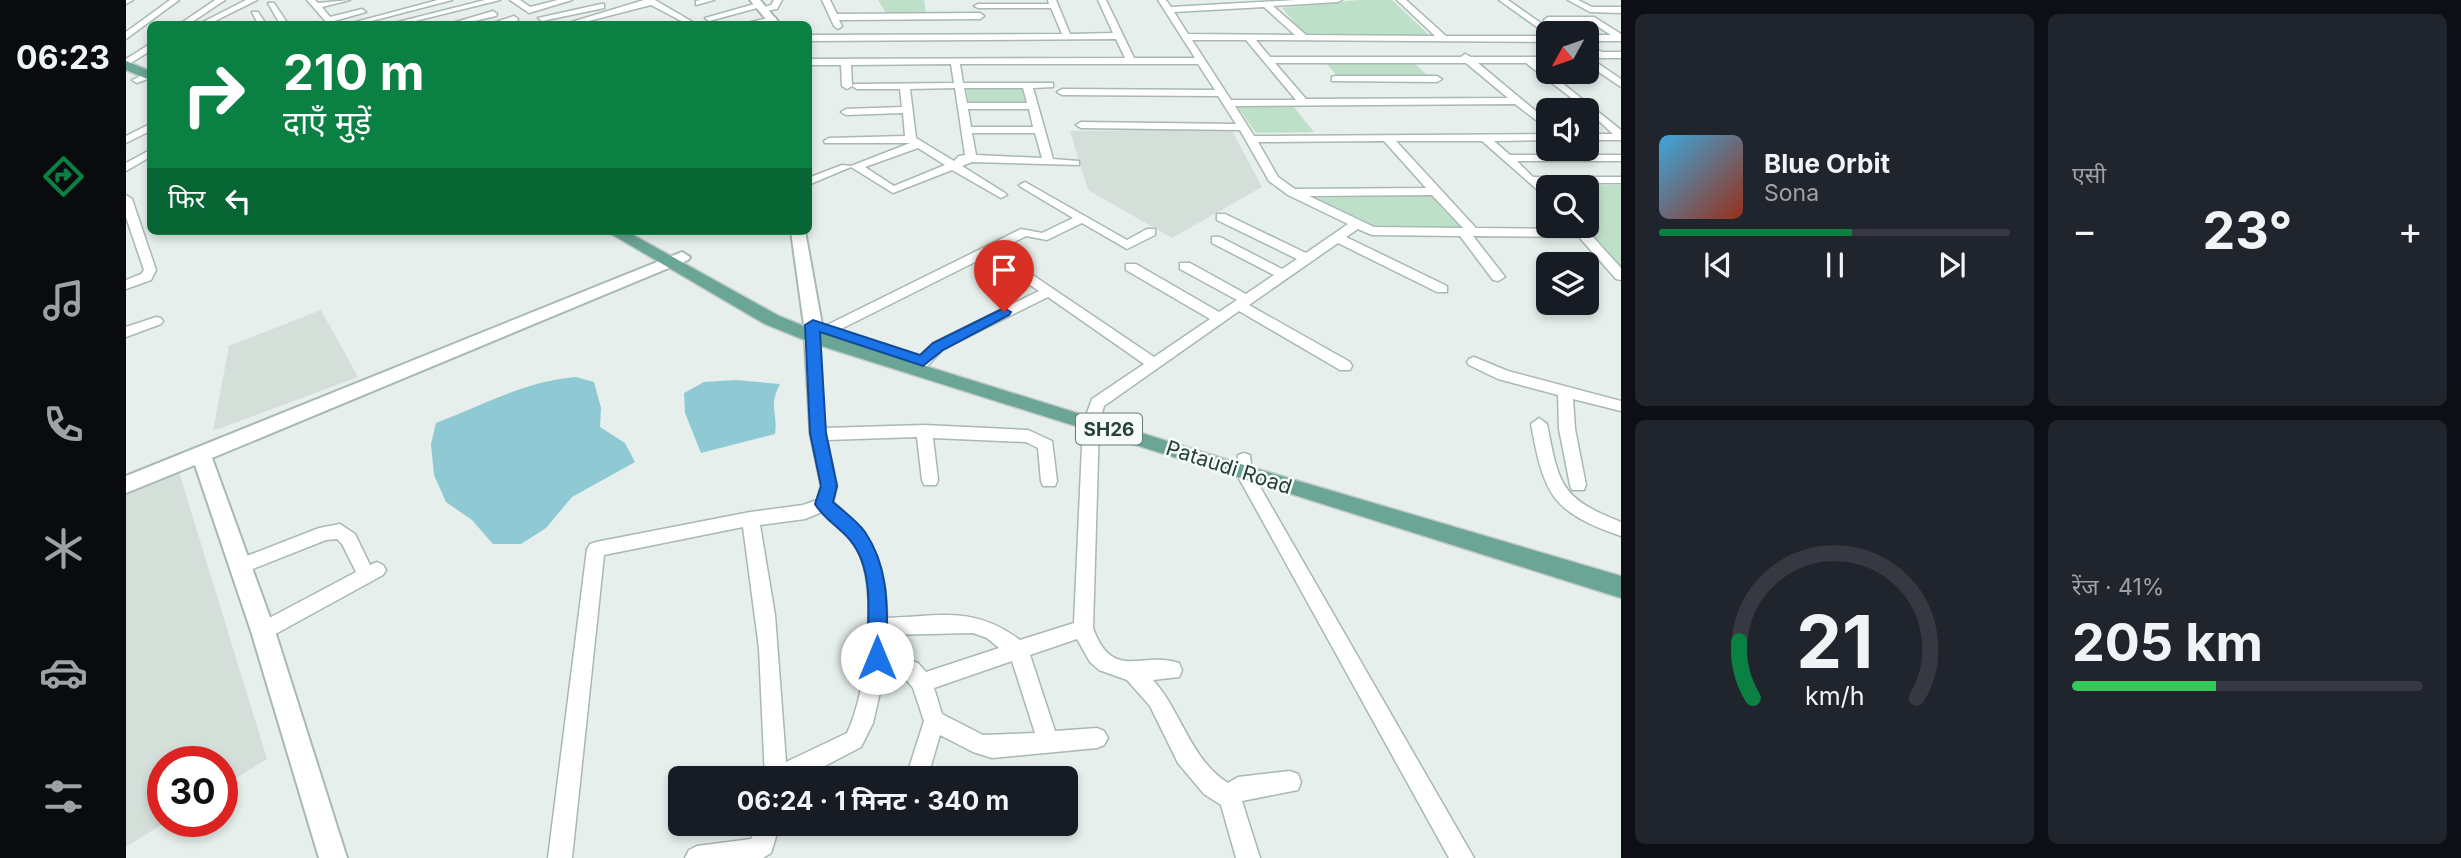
<!DOCTYPE html>
<html lang="hi">
<meta charset="utf-8">
<style>
body{margin:0;font-family:Inter,"Noto Sans Devanagari",sans-serif;background:#20242c;color:#f1f3f6;height:100vh;display:flex;flex-direction:column;font-size:26px;white-space:nowrap}
*{box-sizing:border-box;margin:0}
p{font-size:23px;color:#9ea1a6}
.icon{flex:none;width:38px;height:38px;fill:none;stroke:currentColor;stroke-width:2;stroke-linecap:round;stroke-linejoin:round}
.map{position:relative;flex:1;overflow:hidden}
.details{display:flex;flex-direction:column;gap:14px;padding:14px;background:#0d0f14;width:840px}
.details>*{flex:none}
.top-card{position:absolute;left:21px;top:21px;width:665px;height:214px;border-radius:10px;box-shadow:0 4px 10px #0003;background:#0b8043;color:#fff;overflow:hidden}
.needle{width:46px;rotate:230deg}
.tools{position:absolute;left:1410px;top:21px;display:grid;gap:14px}
.tools a{display:grid;place-items:center;width:63px;height:63px;border-radius:10px;background:#171b24;box-shadow:0 4px 10px #0003;font-size:35px}
.speed{position:absolute;left:21px;top:746px;display:flex;gap:14px;font-size:35px;font-weight:700;text-align:center}
.speed>*{display:grid;place-content:center;width:91px;height:91px;border-radius:50%;background:#171b24;box-shadow:0 4px 10px #0003;line-height:1}
.speed .limit{border:10px solid #d22;background:#fff;color:#111}
.pin{position:absolute;display:grid;place-items:center;width:60px;height:60px;color:#fff;margin:-72px -30px;border-radius:50% 50% 50% 0;rotate:-45deg;box-shadow:0 0 7px #0007}
.pin .icon{rotate:45deg}
.me{position:absolute;width:77px;margin:-38px;rotate:0deg;stroke-linejoin:round;filter:drop-shadow(0 0 5px #0008)}
.turn{display:flex;align-items:center;gap:24px;height:147px;padding:0 21px;font-size:32px}
.turn .icon{width:91px;height:91px;stroke-width:2.5}
.turn b{display:block;font-size:49px;line-height:60px}
.then{display:flex;align-items:center;height:66px;padding:0 21px;background:#0003;gap:14px;font-size:26px}
.big{font-size:52px;font-weight:700;line-height:1.1}
.details .card{flex:1;display:flex;flex-direction:column;justify-content:center;gap:10px;min-width:0;padding:0 24px;border-radius:10px;background:#20242c}
.details .dial{align-items:center;gap:0}
.dial svg{height:182px;overflow:visible;fill:none;stroke:#363941;stroke-width:7;stroke-linecap:round;text-anchor:middle}
.dial text{fill:#f1f3f6;stroke:none}
.song{display:flex;align-items:center;gap:21px}
.cover{width:84px;height:84px;border-radius:10px;background:linear-gradient(135deg,hsl(200 70% 55%),hsl(10 70% 35%))}
.played{height:7px;border-radius:4px;background:linear-gradient(90deg,#0b8043 55%,#363941 55%)}
.keys{display:flex;justify-content:space-around;direction:ltr}
.heat{display:flex;justify-content:space-between;align-items:center;font-size:38px;direction:ltr}
.charge{height:10px;border-radius:5px;background:linear-gradient(90deg,#34c759 41%,#363941 0)}
.details .tiles{flex:1;display:grid;gap:14px;grid-template-columns:repeat(2,1fr)}
.trip{position:absolute;left:542px;top:766px;width:410px;height:70px;border-radius:10px;background:#171b24;box-shadow:0 4px 10px #0003;font-weight:700;line-height:70px;text-align:center}
main{display:flex;flex:1;min-height:0}
.menu{display:flex;flex-direction:column;width:126px;justify-content:space-around;align-items:center;background:#090b0e;color:#9ea1a6}
.menu .icon{width:49px;height:49px}
.menu .active{color:#0b8043}
.menu b{font-size:32px;color:#f1f3f6}
.map>svg:first-child{display:block}
.built{fill:#d4dfda}
.green{fill:#bfe0c8}
.water{fill:#8ec9d4}
.lines{fill:none;stroke-linecap:round;stroke-linejoin:round}
.minor-casing{stroke:#a8b8b2;stroke-width:3}
.tertiary-casing{stroke:#a8b8b2;stroke-width:4}
.primary-casing{stroke:#c2cac8;stroke-width:3}
.minor{fill:#fff;fill-rule:evenodd}
.tertiary{fill:#fff;fill-rule:evenodd}
.primary{fill:#6aa596;fill-rule:evenodd}
.route{fill:#1a73e8;stroke:#114b97;stroke-width:2}
.labels{text-anchor:middle;dominant-baseline:central;stroke-width:5;stroke-linejoin:round;paint-order:stroke}
.shield{fill:#f7fbf9;stroke:#637a73;stroke-width:2}
.shield-label{font-size:19px;font-weight:bold;fill:#24423a}
.street-label{font-size:21px;fill:#24423a;stroke:#f7fbf9}
</style>
<main>
<nav class="menu">
<b>06:23</b>
<svg class="icon active" aria-label="directions" viewBox="0 0 24 24"><path d="M12 3l9 9-9 9-9-9zM9 14v-3h6M13 9l2 2-2 2"/></svg>
<svg class="icon" aria-label="music" viewBox="0 0 24 24"><path d="M9 18V5l10-2v13"/><circle cx="6" cy="18" r="3"/><circle cx="16" cy="16" r="3"/></svg>
<svg class="icon" aria-label="phone" viewBox="0 0 24 24"><path d="M5 4h4l2 5-3 2q2 4 5 5l2-3 5 2v4C11 20 4 13 5 4z"/></svg>
<svg class="icon" aria-label="climate" viewBox="0 0 24 24"><path d="M12 3v18M4 7l16 10M4 17L20 7"/></svg>
<svg class="icon" aria-label="car" viewBox="0 0 24 24"><path d="M5 17H2v-5l4-1 3-4h7l3 4 3 1v5h-3M9 17h6M6 11h13"/><circle cx="7" cy="17" r="2"/><circle cx="17" cy="17" r="2"/></svg>
<svg class="icon" aria-label="filters" viewBox="0 0 24 24"><path d="M4 7h16M4 17h16"/><circle cx="9" cy="7" r="2"/><circle cx="15" cy="17" r="2"/></svg>
</nav>
<div class="map">
<svg width="1495" height="858" viewBox="0 0 1495 858">
<rect width="100%" height="100%" fill="#e6efeb"/>
<g class="built">
<path d="M1105,129L1136,187L1046,238L962,190L944,131Z"/>
<path d="M195,310L232,377L87,431L103,346Z"/>
<path d="M53,472L141,759L96,787V761H37V821H42L0,847V495Z"/>
</g>
<g class="green">
<path d="M752,0H798L800,13H760Z"/>
<path d="M1232,0H1266L1305,37H1181L1156,8Z"/>
<path d="M1200,63H1288L1302,76L1212,77Z"/>
<path d="M840,88H896L901,104H843Z"/>
<path d="M1166,105L1188,132L1130,133L1111,106Z"/>
<path d="M1495,185V270L1456,226H1461V187H1423V191L1417,186Z"/>
<path d="M1304,195L1335,228H1248L1182,198Z"/>
</g>
<g class="water">
<path d="M450,377L468,382L475,408L474,427L499,443L509,462L446,497L420,528L395,544H367L346,520L320,502L308,475L305,444L310,423C357,405 399,381 450,377Z"/>
<path d="M609,380L654,384C642,408 652,411 649,434L575,453L559,413L558,393L578,382Z"/>
</g>
<g class="lines">
<g class="minor-casing">
<g id="minor">
<path d="M0,0H7L0,4Z"/>
<path d="M44,0H53L0,39V32Z"/>
<path d="M89,0H99L63,24H54Z"/>
<path d="M120,0H131L83,24H73Z"/>
<path d="M181,0H189L192,3L224,0L196,7L204,17L236,9L240,12L208,21L210,24H202Z"/>
<path d="M312,0H326L234,24H222Z"/>
<path d="M359,0H374L277,24H264Z"/>
<path d="M384,0H394L404,7L432,0H446L403,13Z"/>
<path d="M518,0H529L570,24H561L525,5L451,24H439Z"/>
<path d="M575,0H588L570,5V1Z"/>
<path d="M648,0H656L651,9L635,12V8L645,5Z"/>
<path d="M696,0H704L711,14L854,13L858,16L854,19L713,20L716,26L712,29L708,26Z"/>
<path d="M922,0H930L944,34L987,33L972,0H980L1008,58H1069L1032,0H1040L1045,7L1170,0H1216L1212,2L1147,6L1180,35L1309,36L1271,0H1280L1320,36H1423V42L1130,40L1144,57H1335L1339,54L1345,57H1423V63H1411L1495,130V140H1461V134H1487L1461,110L1400,63H1352L1423,122V130L1389,104L1109,106L1128,136L1423,134V140L1368,141L1384,155H1495V161H1391L1407,177H1495V183H1415L1423,191V200L1356,141H1270L1350,228L1447,229V226H1457L1495,268V280L1490,279L1453,237L1347,236L1379,277L1372,281L1367,280L1334,236L1246,235L1232,229L1220,237L1321,286V292H1311L1212,243L1123,305L1224,362L1226,366L1224,370H1214L1113,311L978,406L973,424L967,628C987,683 1017,650 1053,663L1056,670L1053,677L1027,680C1056,712 1064,759 1102,783L1112,777L1164,771L1172,774L1175,782L1172,790L1116,801L1134,858H1110L1095,805L1078,794L1052,763L1024,706L1001,680L973,670L964,662L951,639L904,655L929,731L971,728L978,731L982,738L978,745L971,748L866,758L847,752L814,735L802,776L794,779L786,776L783,768L798,721L787,688L778,677L759,670L747,723L735,747L674,779H639L633,648L617,527L478,555L446,858H422L461,549L464,544L470,542L624,512L677,505L691,500L695,486L684,434L678,335L680,332H690L692,335L699,428L798,425L902,430L926,441L931,481L929,486H917L915,481L912,448L900,442L807,438L812,480L810,485H798L796,480L791,437L701,440L711,486L707,502C749,537 760,564 761,618C816,616 848,606 894,640L948,623L957,424L966,399L1018,364L922,297L817,349L795,373H785L783,369L785,365L807,343L913,291L861,256L707,333H697L695,330L697,327L895,229L916,233L947,218L895,187L893,185L899,182L1001,240L1021,229H1029V235L1001,249L956,223L921,240L900,236L871,251L1028,357L1084,319L1000,270V264H1010L1093,312L1111,300L1054,269V263H1064L1120,294L1148,275L1086,243V237H1094L1156,269L1171,259L1091,220V214H1099L1180,253L1222,224L1162,195L1143,181L1114,130L955,128L950,125L955,122L1110,124L1092,96L936,95L931,92L936,89L1089,90L1072,64H834L837,83H927V87L907,88L927,159L953,161V165L846,162L836,166L879,193L881,195L875,198L826,170L767,193L725,167L682,185V178L716,165L725,166L784,143H699L698,141L703,138L779,136L777,113L720,115L715,112L720,109L776,107L774,89H731L726,86L728,84L828,83L825,64L725,65L726,86L721,89L716,86L715,65H682V59L999,58L990,39L682,41V35L936,34L925,8H852L848,6L852,4H923ZM1138,7L1169,35L1062,34L1048,12ZM1066,40H1120L1170,100H1105ZM1149,63H1340L1382,98L1180,99ZM829,88L839,155L833,156L828,161L790,138L784,89ZM838,88H897L901,103H841ZM842,109H903L907,127H845ZM846,133H909L916,158L850,155ZM1258,141L1300,188L1169,189L1152,177L1132,142ZM792,148L819,165L768,186L739,167ZM1306,195L1337,228L1248,227L1183,196ZM696,512C708,522 722,533 730,547C754,588 741,692 721,733L660,762L649,615L634,525L679,519ZM847,633L861,638L873,648L800,672L792,663L760,652L761,635ZM886,661L909,733L857,735L816,714L808,688Z"/>
<path d="M1373,0H1382L1429,33L1422,35Z"/>
<path d="M1442,0H1452L1466,7H1495V13L1464,12Z"/>
<path d="M142,3H148L162,24H154Z"/>
<path d="M632,3H635V7L583,21L579,18Z"/>
<path d="M475,4H478V8L416,21L412,18Z"/>
<path d="M367,11L371,14L370,16L335,24H323Z"/>
<path d="M126,12H132L140,24H132Z"/>
<path d="M388,16L392,19L391,21L364,24Z"/>
<path d="M647,17L650,18V22L616,24Z"/>
<path d="M1422,17H1468L1495,34V41H1461V35H1485L1466,23H1431L1445,33H1436L1419,22L1418,20Z"/>
<path d="M24,44V51L0,66V59Z"/>
<path d="M1461,44L1476,52H1495V58H1474L1461,51Z"/>
<path d="M1461,56L1495,79V87L1461,64Z"/>
<path d="M24,72V78L11,83L6,80Z"/>
<path d="M1209,76H1311L1316,79L1311,82L1206,81V77Z"/>
<path d="M24,124V131L0,143V136Z"/>
<path d="M24,150V157L0,171V163Z"/>
<path d="M0,195L6,199L30,270L25,280L0,289V280L15,274L18,270L0,217Z"/>
<path d="M30,317L35,318L37,321L35,324L0,337V327Z"/>
<path d="M1348,357L1382,371L1495,401V411L1447,399L1449,429L1460,485L1458,490H1446L1444,485L1433,429L1432,395L1372,379L1343,365L1341,362L1343,359Z"/>
<path d="M1413,418L1421,424C1433,485 1434,498 1495,522V536C1425,512 1418,494 1405,424Z"/>
<path d="M1118,453L1124,455L1126,473L1348,858H1323L1110,473L1112,455Z"/>
<path d="M214,524L229,534L244,565L251,562L257,565L260,570L257,575L144,637L137,640L130,637L127,631L130,625L230,572L216,544L211,539L200,540L114,574L108,571L105,566L108,561L193,528Z"/>
<path d="M632,824H654L645,853L637,858H559L563,850L571,846L625,839Z"/>
</g>
</g>
<g class="tertiary-casing">
<g id="tertiary">
<path d="M624,0H634L654,24H644Z"/>
<path d="M665,231H679L696,325L691,339L685,341L676,335L678,325Z"/>
<path d="M556,252L564,257L562,260L86,458L149,631L221,858H193L125,631L69,465L0,493V476Z"/>
</g>
</g>
<g class="primary-casing">
<g id="primary">
<path d="M0,61L24,71V80L0,70Z"/>
<path d="M480,231H500L653,316L700,335L1118,465L1495,576V598L686,343L639,324Z"/>
</g>
</g>
<use href="#minor" class="minor"/>
<use href="#tertiary" class="tertiary"/>
<use href="#primary" class="primary"/>
</g>
<path class="route" d="M878,308L885,312L883,315L817,350L797,366L694,332L700,433L711,486L707,502C717,511 731,521 739,532C765,570 761,615 761,658L758,665L751,668L744,665L741,658C741,621 750,571 724,540C713,527 697,518 689,504L695,486L684,433L679,325L687,320L794,355L807,343Z"/>
<g class="labels">
<rect class="shield" x="950" y="413.5" width="66" height="31" rx="5"/>
<g class="shield-label">
<text x="983" y="429">SH26</text>
</g>
<g class="street-label">
<text transform="translate(1103 467) rotate(18)">Pataudi Road</text>
</g>
</g>
</svg>
<div class="tools">
<a><svg class="needle" viewBox="-14 -14 28 28"><path d="M0-13l5 13h-10z" fill="#e53935"/><path d="M0 13l5-13h-10z" fill="#9ea1a6"/></svg></a>
<a><svg class="icon" aria-label="sound" viewBox="0 0 24 24"><path d="M4 9h4l5-4v14l-5-4H4zM17 9q2 3 0 6"/></svg></a>
<a><svg class="icon" aria-label="search" viewBox="0 0 24 24"><circle cx="10" cy="10" r="6"/><path d="M15 15l6 6"/></svg></a>
<a><svg class="icon" aria-label="layers" viewBox="0 0 24 24"><path d="M12 4l9 5-9 5-9-5zM3 14l9 5 9-5"/></svg></a>
</div>
<div class="speed"><div class="limit">30</div></div>
<div class="pin" style="left:878px;top:312px;background:#d93025"><svg class="icon" aria-label="arrive" viewBox="0 0 24 24"><path d="M6 21V4h12l-3 4 3 4H6"/></svg></div>
<svg class="me" style="left:751px;top:658px" viewBox="-20 -20 40 40"><circle r="19" fill="#fff"/><path d="M0-13L10 11 0 6-10 11z" fill="#1a73e8"/></svg>
<div class="trip">06:24 · 1 मिनट · 340 m</div>
<div class="top-card">
<div class="turn"><svg class="icon" aria-label="right" viewBox="0 0 24 24"><path d="M7 20v-9h11M14 6l5 5-5 5"/></svg><div><b>210 m</b>दाएँ मुड़ें</div></div>
<div class="then">फिर<svg class="icon" aria-label="left" viewBox="0 0 24 24"><path d="M17 20v-9H6M10 6l-5 5 5 5"/></svg></div>
</div>
</div>
<section class="details">
<div class="tiles">
<div class="card">
<div class="song"><i class="cover"></i><div><b>Blue Orbit</b><p>Sona</p></div></div>
<div class="played"></div>
<div class="keys"><svg class="icon" aria-label="previous" viewBox="0 0 24 24"><path d="M18 5L8 12l10 7zM5 5v14"/></svg><svg class="icon" aria-label="pause" viewBox="0 0 24 24"><path d="M8 5v14M16 5v14"/></svg><svg class="icon" aria-label="next" viewBox="0 0 24 24"><path d="M6 5l10 7-10 7zM19 5v14"/></svg></div>
</div>
<div class="card"><p>एसी</p>
<div class="heat"><a>−</a><b class="big">23°</b><a>+</a></div>
</div>
<div class="card dial"><svg viewBox="0 0 100 80">
<path d="M14 69A42 42 0 1 1 86 69"/>
<path d="M14 69A42 42 0 0 1 8 44" stroke="#0b8043"/>
<text x="50" y="56" font-size="32" font-weight="700">21</text>
<text x="50" y="72" font-size="11">km/h</text>
</svg></div>
<div class="card"><p>रेंज · 41%</p><b class="big">205 km</b><div class="charge"></div></div>
</div>
</section>
</main>
